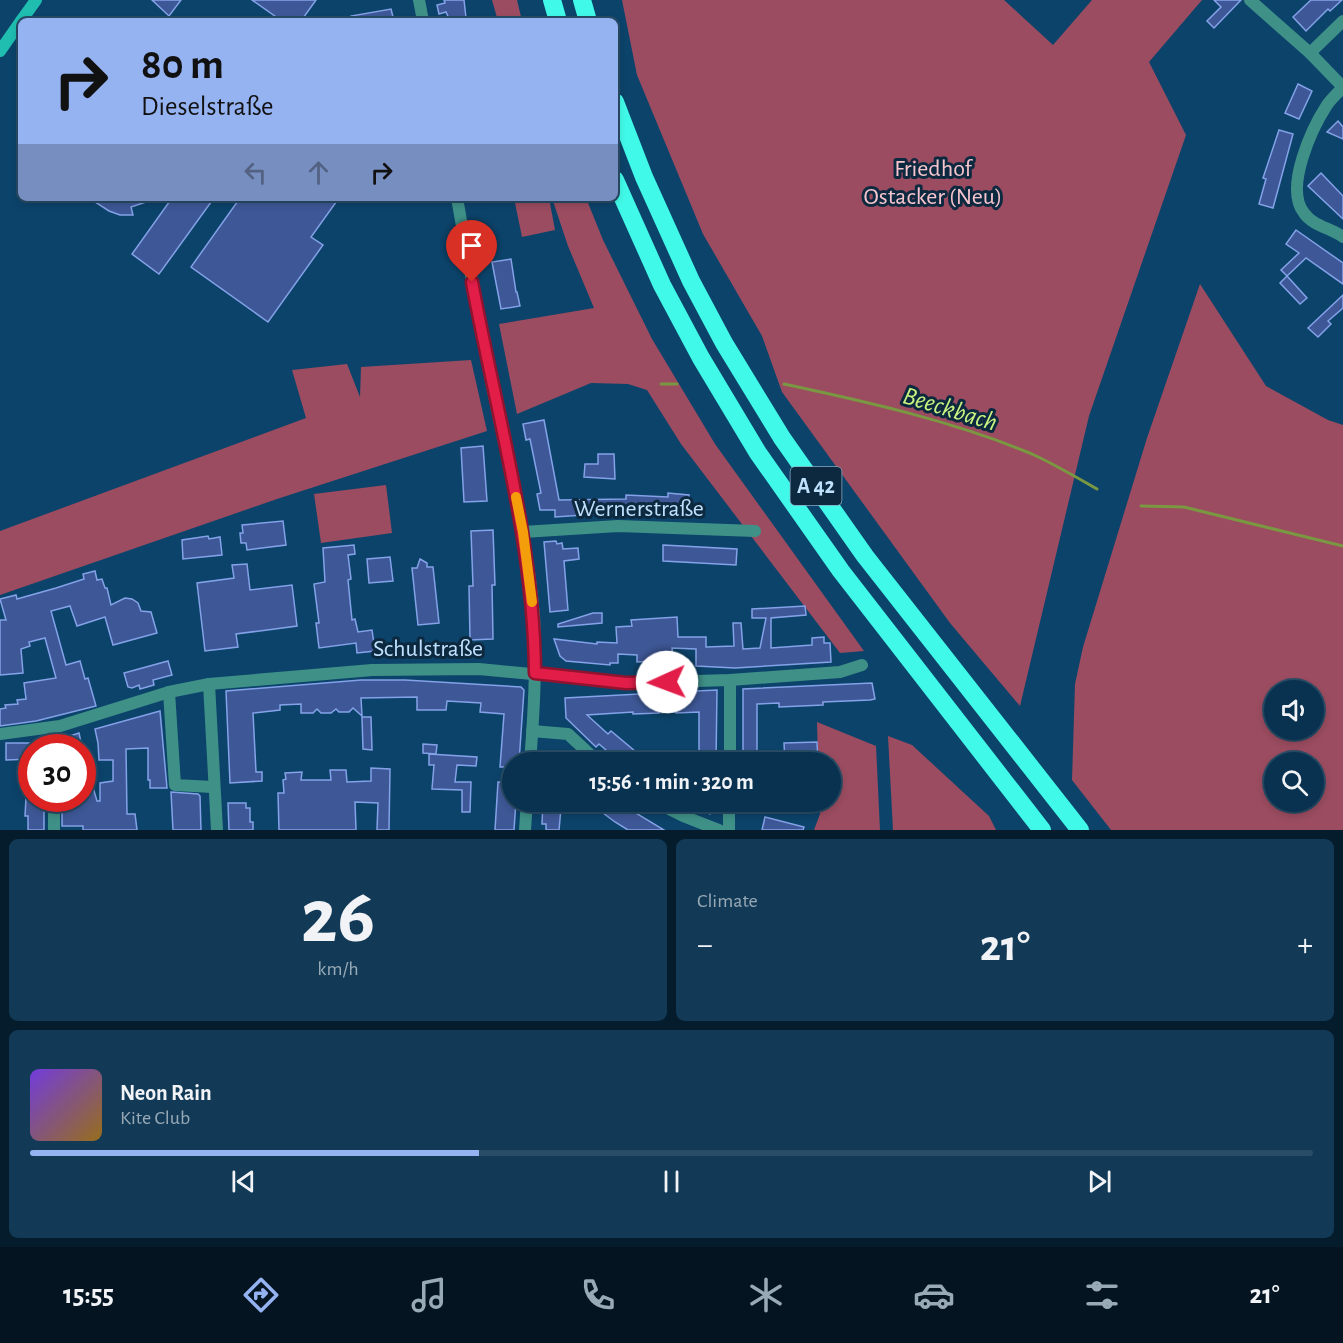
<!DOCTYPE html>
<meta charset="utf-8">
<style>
body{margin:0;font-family:"Alegreya Sans",sans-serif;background:#123a57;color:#f1f3f6;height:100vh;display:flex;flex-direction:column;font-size:22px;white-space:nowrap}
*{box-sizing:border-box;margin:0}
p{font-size:20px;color:#99aab7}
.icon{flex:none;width:33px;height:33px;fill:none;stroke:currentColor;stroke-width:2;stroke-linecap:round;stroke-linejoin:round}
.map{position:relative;height:830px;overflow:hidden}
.details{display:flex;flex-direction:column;gap:9px;padding:9px;background:#051c2c;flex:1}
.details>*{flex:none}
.hud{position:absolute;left:18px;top:18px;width:600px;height:183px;border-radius:9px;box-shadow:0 3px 9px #0003,0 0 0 2px #294d67;background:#95b2f1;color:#111;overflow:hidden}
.controls{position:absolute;left:1264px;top:680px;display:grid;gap:12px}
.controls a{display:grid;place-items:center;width:60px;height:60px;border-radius:50%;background:#093250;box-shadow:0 3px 9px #0003,0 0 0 2px #294d67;font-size:30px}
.speed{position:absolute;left:18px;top:734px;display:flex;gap:12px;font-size:30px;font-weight:700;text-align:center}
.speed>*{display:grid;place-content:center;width:78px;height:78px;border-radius:50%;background:#093250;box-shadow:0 3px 9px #0003,0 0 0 2px #294d67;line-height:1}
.speed .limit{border:9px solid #d22;background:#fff;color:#111}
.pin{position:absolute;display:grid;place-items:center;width:51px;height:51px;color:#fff;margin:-62px -26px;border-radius:50% 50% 50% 0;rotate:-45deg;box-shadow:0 0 6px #0007}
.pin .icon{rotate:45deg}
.me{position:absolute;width:66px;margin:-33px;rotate:268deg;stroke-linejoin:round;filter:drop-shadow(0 0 4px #0008)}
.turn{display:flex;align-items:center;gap:21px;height:126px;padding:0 24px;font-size:27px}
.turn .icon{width:78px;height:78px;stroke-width:2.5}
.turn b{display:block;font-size:42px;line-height:51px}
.lanes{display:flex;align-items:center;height:57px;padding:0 24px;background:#0003;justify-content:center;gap:30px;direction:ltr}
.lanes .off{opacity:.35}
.big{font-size:45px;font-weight:700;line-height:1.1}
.details .card{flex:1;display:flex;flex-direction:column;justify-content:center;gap:9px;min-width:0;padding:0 21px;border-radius:9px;background:#123a57}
.details .dial{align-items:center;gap:0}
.dial b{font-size:78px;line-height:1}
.song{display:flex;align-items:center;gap:18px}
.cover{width:72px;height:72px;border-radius:9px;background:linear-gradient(135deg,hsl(260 70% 55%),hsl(40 70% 35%))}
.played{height:6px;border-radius:3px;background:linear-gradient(90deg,#95b2f1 35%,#294d67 35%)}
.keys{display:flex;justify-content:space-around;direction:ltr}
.heat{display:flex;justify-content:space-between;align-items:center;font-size:33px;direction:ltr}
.details .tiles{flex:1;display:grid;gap:9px;grid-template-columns:1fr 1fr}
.card:last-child{grid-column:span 2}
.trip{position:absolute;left:502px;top:752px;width:339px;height:60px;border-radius:30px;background:#093250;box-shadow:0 3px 9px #0003,0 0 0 2px #294d67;font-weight:700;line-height:60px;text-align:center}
.menu{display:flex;height:96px;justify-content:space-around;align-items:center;background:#041420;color:#99aab7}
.menu .icon{width:42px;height:42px}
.menu .active{color:#95b2f1}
.menu b{font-size:27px;color:#f1f3f6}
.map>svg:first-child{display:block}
.green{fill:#9b4c60;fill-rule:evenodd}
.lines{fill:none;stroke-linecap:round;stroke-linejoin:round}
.stream{stroke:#7a9841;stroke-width:3}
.building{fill:#3e5897;stroke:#84a2e8;stroke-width:1.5}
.minor{stroke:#3f9188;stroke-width:12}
.tertiary{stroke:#3f9188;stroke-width:12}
.secondary{stroke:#1fbeb0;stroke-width:12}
.motorway{stroke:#41f9e8;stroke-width:18}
.route-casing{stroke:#92132f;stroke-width:15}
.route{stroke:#e11d48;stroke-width:10}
.slow{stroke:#f59e0b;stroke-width:10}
.labels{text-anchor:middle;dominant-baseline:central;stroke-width:6;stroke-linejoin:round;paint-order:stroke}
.shield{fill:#0c293f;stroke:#8aaac5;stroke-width:1.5}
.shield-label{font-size:22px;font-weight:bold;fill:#c0e1fe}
.park-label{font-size:24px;fill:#f8c5ce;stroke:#0c293f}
.street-label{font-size:24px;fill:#c0e1fe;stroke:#0c293f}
.water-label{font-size:26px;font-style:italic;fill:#caf380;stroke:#0c293f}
</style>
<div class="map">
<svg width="1343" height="830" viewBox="0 0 1343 830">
<rect width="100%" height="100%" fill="#0c436a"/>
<g class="green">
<path d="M492,0H517L522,21H498Z"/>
<path d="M622,0H1004L1053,45L1092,0H1202L1149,62L1186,135L1089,416L1020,706L950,623L782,392L762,336L703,234L637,75Z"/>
<path d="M514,198H549L555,230L522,237Z"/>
<path d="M552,198H586L603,240L652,339L715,444L864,651L840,653L681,444L647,390L628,384L591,383L517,414L499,324L594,308L568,246Z"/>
<path d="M1200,284L1266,386L1328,420L1343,425V830H1111L1072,780L1075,684L1083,647L1147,438ZM1275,690H1314V729H1275ZM1275,762H1314V801H1275Z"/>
<path d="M471,360L487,431L277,499L0,595V531L306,418L292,370L347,364L360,397L361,367Z"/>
<path d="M386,485L392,533L321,543L314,494Z"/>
<path d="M817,722L876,746L880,830H814L820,814L819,801H831V762H818Z"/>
<path d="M888,736L912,745L989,816L996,830H893Z"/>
</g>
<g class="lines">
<g class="stream">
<path d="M661,384H677"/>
<path d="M784,384C868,402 953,421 1032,454C1054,464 1076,477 1097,489"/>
<path d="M1141,506L1184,507L1343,546"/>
</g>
</g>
<g class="building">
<path d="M152,0H181L169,16Z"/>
<path d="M252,0H316L301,21H282Z"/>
<path d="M444,0H464L466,18L450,21L446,12L439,14L437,5L445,3Z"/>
<path d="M1214,0H1241L1214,28L1207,21L1221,7Z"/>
<path d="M1311,0H1342L1330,11L1328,9L1306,31L1293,17Z"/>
<path d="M391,9L394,21H352L351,16Z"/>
<path d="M1298,84L1312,91L1299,119L1285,113Z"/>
<path d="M1338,121L1343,127V139L1327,132Z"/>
<path d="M1279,130L1293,134L1273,208L1259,204L1266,179L1263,178Z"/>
<path d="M1321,173L1343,196V219L1308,186Z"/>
<path d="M89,198H152V200L131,207L133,215H120L109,211Z"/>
<path d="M172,198H214L159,274L132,254Z"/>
<path d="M240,198H339L311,237L323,245L268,322L191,267Z"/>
<path d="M1296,230L1343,263V284L1306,258L1287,276L1281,270L1299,253L1286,244Z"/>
<path d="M511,259L516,292H517L520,306L501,309L492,262Z"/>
<path d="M1287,276L1307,298L1300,304L1280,283Z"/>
<path d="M1343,295V308L1328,321L1331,324L1318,337L1308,328Z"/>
<path d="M544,420L559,500L626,499V495L668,497V493L689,495L688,513L657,511L656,516L613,513L555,517V510H540L537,494L541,493L530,439L526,440L523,424Z"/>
<path d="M483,446L487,501L464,502L461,448Z"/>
<path d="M598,454H614L615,479L584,477L585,464H598Z"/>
<path d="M283,521L286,545L247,550L246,543H241L240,533H243L242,525Z"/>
<path d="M493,530L495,585H492L493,639L470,640L469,586H473L471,531Z"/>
<path d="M208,536L209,539L220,537L222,555L183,559L182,540Z"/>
<path d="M556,541L557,544L562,543L563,549L578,548L579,559L564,561L568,610L550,612L544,542Z"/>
<path d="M354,545L355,554L348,555L351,579L348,580L352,620L355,619L358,632L372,630L375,651L357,653L356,643L319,648L316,623H319L314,584L325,582L323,548Z"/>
<path d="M663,545L737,549L736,565L663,561Z"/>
<path d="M390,557L393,581L369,583L367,559Z"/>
<path d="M420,559L427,563V567H433L439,623L418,625L412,568H417Z"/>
<path d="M247,564L250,590L292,585L297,626L236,634L238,647L205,651L197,583L234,578L232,565Z"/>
<path d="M95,571L97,580L102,579L105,588H107L111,605L125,598L132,599L138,603L141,611L151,612L157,633L113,645L105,617L77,626L70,606L51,611L66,665L80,661L85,679L88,678L96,706L36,721L0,726V709L6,708L5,705L18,704L17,700L26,699L24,683L56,678L45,638L29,642L30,646L21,649L23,673L0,675V620H6L0,599L16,595L17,599L56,588L84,579L83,574Z"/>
<path d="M805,606L806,615L771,618V648L812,645V638L824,637V643H830L831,662L735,668L696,666V649L672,648L673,659L655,661L637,662V655L618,654V663H610V665L566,661L560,656L554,639L597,644V642L617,643L616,627L632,626L631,620L677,617L678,637H706V647L734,646L733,623H741L743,649L760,648L766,618H752V609Z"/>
<path d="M593,613H602V623L558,627V624Z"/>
<path d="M168,661L172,675L153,680L154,685L140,689L139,685L132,688L128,687L124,673Z"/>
<path d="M361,680H405L521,687L524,690L519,762H513V767H500L504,714L480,712L481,703L447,701L446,710H417V697L361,698L362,716L353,708L349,712H339L336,709L331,713H321L317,709L313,713H301V704L280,705V710L253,713L256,772H262V781L230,783L226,691Z"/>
<path d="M872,683L875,699L870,700L823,702V705L779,707V703L757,704V762H743V689Z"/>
<path d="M717,690L716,762H699V712L676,713L675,692Z"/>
<path d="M658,693L659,713L633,714V712L587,715L608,734L611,731L648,762H620L599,744L596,747L566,718L565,698Z"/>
<path d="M160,711L167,788H150V780H148V748L126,749L127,814H135L137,830H83V826H62V798H82V786L92,784L97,801H100V783L113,781V760H99L98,743L95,729Z"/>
<path d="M362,717H371L372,750L363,749Z"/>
<path d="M79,733L82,747H60V743L64,738Z"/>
<path d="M817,742L818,762H785L784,743Z"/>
<path d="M6,743H32V759L6,760Z"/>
<path d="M423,744L437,745L436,754L423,753Z"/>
<path d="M542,751H557L569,762H541Z"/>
<path d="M429,754L477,757L476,766L457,765L455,782H471L470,812H462V790L432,789L434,765H429Z"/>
<path d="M371,768L390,769L389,830H377L378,803L355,802L356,830H279L278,793H284L283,780L286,779L285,773L302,772L301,780H331L330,770H346L347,782L371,781Z"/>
<path d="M498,782H513V801H516L514,830H495Z"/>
<path d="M171,792L198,794L200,796L201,830H173Z"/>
<path d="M26,798H44V830H28V816H25Z"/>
<path d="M543,801H557L556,808H561L559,830H546V824H542Z"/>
<path d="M587,801H616L664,830H628L615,822Z"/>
<path d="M682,801H716V810L710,814Z"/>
<rect x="742" y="801" width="14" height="9"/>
<path d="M228,803H246V808H250V822H253V830H229Z"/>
<path d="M765,817L804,827L803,830H762Z"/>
</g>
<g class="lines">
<g class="minor">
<path d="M1250,0L1310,53L1343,87"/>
<path d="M1310,53L1343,21"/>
<path d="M1343,87C1338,93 1332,98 1327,105C1312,128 1284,188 1304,213C1313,226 1331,228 1343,237"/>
<path d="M523,532L618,526L755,531"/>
<path d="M730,680V762"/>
<path d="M209,684L217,830"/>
<path d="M169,692L175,785L213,787"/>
<path d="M52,728V747"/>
<path d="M532,731L568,734L598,762"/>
<path d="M0,734L60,726L169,692L209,684L372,670L479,669L626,683L730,680L840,672L862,665"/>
<path d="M54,798V830"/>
<path d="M653,801L683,816L719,830"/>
<path d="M729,830V801"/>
</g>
<g class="tertiary">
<path d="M419,0L423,21"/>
<path d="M457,198C469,265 481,333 495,400C510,472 528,543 534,616C537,665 534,713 530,762"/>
<path d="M525,830L527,801"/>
</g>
<g class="secondary">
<path d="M21,21L36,0"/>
<path d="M0,51L21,21"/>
</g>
<g class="motorway">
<path d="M552,0L558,21"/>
<path d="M582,0L588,21"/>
<path d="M615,102L644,177L691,281L724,343L782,438L865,556L1080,830"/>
<path d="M615,180L662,285L701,358L758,453L841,571L1042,830"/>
</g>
</g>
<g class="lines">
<g class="route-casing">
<path id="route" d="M472,282C496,412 534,541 535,673L626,683L667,682"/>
</g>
<use href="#route" class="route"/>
<path class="slow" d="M516,497L523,532L532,602"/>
</g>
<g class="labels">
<rect class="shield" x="790.5" y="467" width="51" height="38" rx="4.5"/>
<g class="shield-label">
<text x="816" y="486">A 42</text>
</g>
<g class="park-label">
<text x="933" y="169">Friedhof<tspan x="933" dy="28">Ostacker (Neu)</tspan></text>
</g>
<g class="street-label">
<text x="639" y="509">Wernerstraße</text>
<text x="428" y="649">Schulstraße</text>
</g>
<g class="water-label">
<text transform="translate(950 409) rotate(17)">Beeckbach</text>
</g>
</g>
</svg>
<div class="controls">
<a><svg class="icon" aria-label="sound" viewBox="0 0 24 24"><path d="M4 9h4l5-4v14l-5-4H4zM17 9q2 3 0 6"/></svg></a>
<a><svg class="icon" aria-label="search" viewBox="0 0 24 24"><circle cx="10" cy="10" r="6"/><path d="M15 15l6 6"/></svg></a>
</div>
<div class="speed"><div class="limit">30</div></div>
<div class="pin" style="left:472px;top:282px;background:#d93025"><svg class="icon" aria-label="arrive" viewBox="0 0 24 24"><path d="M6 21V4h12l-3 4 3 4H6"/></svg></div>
<svg class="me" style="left:667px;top:682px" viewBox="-20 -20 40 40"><circle r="19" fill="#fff"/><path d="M0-13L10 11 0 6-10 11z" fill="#e11d48"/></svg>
<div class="trip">15:56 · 1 min · 320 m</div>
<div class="hud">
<div class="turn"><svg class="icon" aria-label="right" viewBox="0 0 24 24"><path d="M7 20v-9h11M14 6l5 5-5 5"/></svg><div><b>80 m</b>Dieselstraße</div></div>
<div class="lanes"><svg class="icon off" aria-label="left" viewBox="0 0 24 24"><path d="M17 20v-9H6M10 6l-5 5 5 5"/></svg><svg class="icon off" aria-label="ahead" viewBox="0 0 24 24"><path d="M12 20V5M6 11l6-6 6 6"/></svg><svg class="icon" aria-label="right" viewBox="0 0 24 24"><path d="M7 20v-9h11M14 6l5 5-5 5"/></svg></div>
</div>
</div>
<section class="details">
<div class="tiles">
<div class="card dial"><b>26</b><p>km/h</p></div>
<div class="card"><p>Climate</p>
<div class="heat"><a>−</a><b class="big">21°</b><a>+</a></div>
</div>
<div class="card">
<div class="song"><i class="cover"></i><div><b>Neon Rain</b><p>Kite Club</p></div></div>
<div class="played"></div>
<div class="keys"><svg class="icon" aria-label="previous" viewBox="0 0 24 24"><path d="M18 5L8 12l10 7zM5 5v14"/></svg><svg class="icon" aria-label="pause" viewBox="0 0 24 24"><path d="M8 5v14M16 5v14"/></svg><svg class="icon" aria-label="next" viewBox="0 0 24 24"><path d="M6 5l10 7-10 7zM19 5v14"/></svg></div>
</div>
</div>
</section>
<nav class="menu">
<b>15:55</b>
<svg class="icon active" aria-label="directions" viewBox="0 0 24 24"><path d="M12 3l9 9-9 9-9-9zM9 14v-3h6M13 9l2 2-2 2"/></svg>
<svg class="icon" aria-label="music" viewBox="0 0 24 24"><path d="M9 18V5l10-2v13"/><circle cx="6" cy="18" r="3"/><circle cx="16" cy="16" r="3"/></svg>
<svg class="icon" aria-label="phone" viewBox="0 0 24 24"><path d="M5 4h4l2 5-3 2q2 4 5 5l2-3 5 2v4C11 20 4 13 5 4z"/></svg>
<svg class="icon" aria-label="climate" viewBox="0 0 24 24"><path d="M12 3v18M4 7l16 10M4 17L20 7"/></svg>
<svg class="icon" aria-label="car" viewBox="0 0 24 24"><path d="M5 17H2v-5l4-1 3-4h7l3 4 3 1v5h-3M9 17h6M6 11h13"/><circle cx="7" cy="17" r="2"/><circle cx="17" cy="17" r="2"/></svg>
<svg class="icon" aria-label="filters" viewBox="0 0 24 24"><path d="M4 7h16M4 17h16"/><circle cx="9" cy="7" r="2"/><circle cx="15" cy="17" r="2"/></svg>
<b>21°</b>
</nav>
